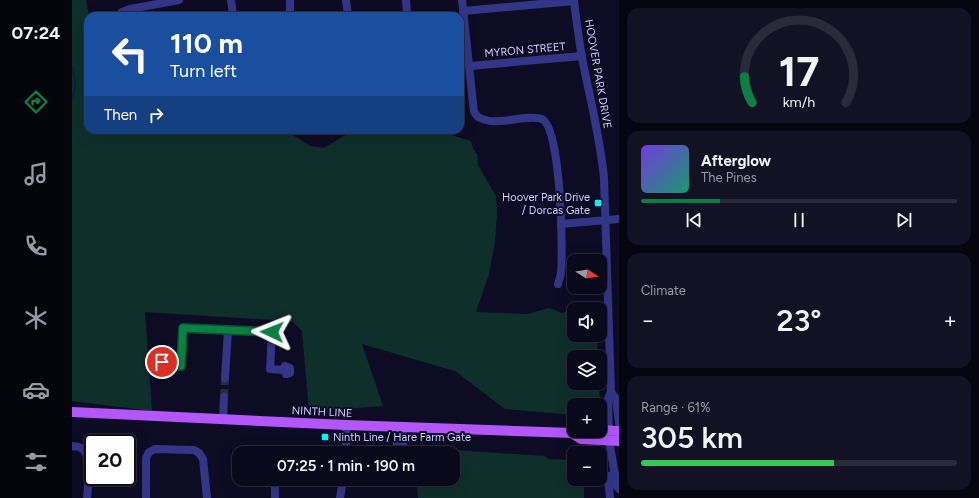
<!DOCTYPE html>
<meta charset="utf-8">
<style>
body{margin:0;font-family:Figtree,sans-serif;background:#131224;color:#f1f3f6;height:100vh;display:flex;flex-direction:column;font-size:15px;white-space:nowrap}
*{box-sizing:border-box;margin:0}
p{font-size:13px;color:#999aa3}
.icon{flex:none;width:22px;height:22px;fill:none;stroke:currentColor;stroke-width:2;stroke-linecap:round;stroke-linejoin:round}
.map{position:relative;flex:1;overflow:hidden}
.side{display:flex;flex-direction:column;gap:8px;padding:8px;background:#06050f;width:360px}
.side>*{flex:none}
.banner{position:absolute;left:12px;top:12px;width:380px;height:122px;border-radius:12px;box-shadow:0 4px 16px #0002,0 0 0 1px #2a2a3a;background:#1a4fa0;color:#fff;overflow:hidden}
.needle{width:26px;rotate:102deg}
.controls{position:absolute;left:495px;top:254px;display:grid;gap:8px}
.controls a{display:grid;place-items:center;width:40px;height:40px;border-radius:8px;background:#0a091b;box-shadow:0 4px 16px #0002,0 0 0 1px #2a2a3a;font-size:20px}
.speed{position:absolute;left:12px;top:434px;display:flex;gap:8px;font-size:20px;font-weight:700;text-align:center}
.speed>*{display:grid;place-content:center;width:52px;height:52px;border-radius:50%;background:#0a091b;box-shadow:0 4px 16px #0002,0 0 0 1px #2a2a3a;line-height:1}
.speed .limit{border:2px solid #111;border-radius:6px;background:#fff;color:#111}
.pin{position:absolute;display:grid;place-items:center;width:34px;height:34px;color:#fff;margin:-17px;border:2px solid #fff;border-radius:50%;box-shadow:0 1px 4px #0007}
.me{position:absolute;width:44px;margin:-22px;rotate:272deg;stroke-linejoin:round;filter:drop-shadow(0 0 3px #0008)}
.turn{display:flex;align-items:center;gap:14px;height:84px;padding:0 20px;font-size:18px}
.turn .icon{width:52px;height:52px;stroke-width:2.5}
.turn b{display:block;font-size:28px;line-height:34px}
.then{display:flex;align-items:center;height:38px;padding:0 20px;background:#0003;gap:8px;font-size:15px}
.big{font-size:30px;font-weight:600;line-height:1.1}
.side .tile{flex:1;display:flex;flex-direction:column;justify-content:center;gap:6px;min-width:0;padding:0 14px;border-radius:12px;background:#131224}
.side .dial{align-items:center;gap:0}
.dial svg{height:104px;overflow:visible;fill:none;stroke:#2a2a3a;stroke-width:7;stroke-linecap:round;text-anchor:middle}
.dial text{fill:#f1f3f6;stroke:none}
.song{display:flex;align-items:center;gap:12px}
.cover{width:48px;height:48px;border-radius:6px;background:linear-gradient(135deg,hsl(260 70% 55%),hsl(160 70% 35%))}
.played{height:4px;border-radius:2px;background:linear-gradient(90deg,#0b8043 25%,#2a2a3a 25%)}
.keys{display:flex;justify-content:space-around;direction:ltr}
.heat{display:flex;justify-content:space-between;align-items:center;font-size:22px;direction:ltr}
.charge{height:6px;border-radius:3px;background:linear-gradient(90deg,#34c759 61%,#2a2a3a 0)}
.trip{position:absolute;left:160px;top:446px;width:228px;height:40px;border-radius:12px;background:#0a091b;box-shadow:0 4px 16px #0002,0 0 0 1px #2a2a3a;font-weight:600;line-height:40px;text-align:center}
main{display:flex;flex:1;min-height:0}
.tab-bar{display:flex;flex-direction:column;width:72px;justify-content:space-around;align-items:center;background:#04040b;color:#999aa3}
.tab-bar .icon{width:28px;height:28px}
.tab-bar .current{color:#0b8043}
.tab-bar b{font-size:18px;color:#f1f3f6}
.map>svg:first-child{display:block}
.green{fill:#0f2f2b}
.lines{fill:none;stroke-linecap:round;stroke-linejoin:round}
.stream{stroke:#052144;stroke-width:1.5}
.minor-tunnel{stroke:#2b2945;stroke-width:8;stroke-dasharray:8 4;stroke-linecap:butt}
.minor{stroke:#333687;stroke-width:8}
.major{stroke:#b356ff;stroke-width:10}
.route-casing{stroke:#07532c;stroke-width:10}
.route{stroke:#0b8043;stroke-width:7}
.poi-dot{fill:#00f4fa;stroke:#0e0c24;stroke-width:1.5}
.labels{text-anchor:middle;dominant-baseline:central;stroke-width:4;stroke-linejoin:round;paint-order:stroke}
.street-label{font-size:11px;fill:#d1cfff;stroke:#0e0c24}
.poi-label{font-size:11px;fill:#d1cfff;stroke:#0e0c24;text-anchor:end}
</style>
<main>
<nav class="tab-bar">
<b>07:24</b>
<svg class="icon current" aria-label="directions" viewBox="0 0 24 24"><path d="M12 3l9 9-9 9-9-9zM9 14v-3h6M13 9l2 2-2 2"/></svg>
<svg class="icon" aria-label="music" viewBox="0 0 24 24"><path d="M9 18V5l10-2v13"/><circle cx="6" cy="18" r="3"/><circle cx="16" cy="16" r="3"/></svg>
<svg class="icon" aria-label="phone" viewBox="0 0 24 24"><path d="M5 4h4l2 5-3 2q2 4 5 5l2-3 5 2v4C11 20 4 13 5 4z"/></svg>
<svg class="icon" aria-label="climate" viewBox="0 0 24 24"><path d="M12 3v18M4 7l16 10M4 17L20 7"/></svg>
<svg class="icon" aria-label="car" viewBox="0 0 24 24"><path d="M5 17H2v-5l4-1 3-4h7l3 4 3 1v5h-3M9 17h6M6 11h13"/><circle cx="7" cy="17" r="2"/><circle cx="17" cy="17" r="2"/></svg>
<svg class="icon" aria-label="filters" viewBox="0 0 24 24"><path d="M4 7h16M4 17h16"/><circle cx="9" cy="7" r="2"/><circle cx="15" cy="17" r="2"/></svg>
</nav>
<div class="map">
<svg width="547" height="498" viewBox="0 0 547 498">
<rect width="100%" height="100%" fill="#0e0c24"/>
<g class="green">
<path d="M0,0H14L17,16H16V130H213L238,146L252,148L280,131L284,130H363L399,141L401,149L405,154L406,165L424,196L425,214L423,241L417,274L404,312L456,314L477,308L490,313L503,308L506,309H502V335H525L526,357H502V383H527L528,408V405H502V415L433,409L383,371L290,344L311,406L237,412L231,342L230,331L221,322L216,321L73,312L80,411L0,401Z"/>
<path d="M352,448L473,456L476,459L502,460V479H512V498H346L345,479H381V453H344V451L352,452Z"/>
</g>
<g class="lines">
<path class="stream" d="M0,65C3,75 6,88 0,98"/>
<path class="minor-tunnel" d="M152,397L153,378"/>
<g class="minor">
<path d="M159,0L161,16"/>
<path d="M218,0V16"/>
<path d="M274,0L276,16"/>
<path d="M334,0L335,16"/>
<path d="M390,0L401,103L402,112L406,117C412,120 420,122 427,121C438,121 460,115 470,119C489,128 491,249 489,272C489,276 487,280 486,284"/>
<path d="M502,0C504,19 507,39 510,58C518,98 528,137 532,178L539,392L536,399L537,440L545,487L547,489"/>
<path d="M391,11L502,1"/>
<path d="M46,16L50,12L58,9L107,0"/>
<path d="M398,66L510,56"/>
<path d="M489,224L547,219"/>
<path d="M156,330L200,332L198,369L213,370V366L218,368V373L214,374"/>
<path d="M93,368L90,367L89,365L90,362L95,361V365L109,366L111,328L156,330L153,378"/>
<path d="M539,392L544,399L547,423"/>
<path d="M151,420L152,397"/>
<path d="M0,446C2,447 4,446 7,447C21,451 16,486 15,498"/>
<path d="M325,451V441H331"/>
<path d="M311,452L331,451V427"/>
<path d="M274,453V425"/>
<path d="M203,479V498"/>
<path d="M74,498V458L77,452L83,449L122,450L127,453L131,459L135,498"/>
<path d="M268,498L271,479"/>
<path d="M538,498L536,477L543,473"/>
</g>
<g class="major">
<path d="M0,412L274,425L500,433L504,431"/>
<path d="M528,430L547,431"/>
<path d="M500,433L509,439L547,441"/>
</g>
</g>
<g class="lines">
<g class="route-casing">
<path id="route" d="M90,362L95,361V365L109,366L111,328L200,332"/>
</g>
<use href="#route" class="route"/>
</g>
<g class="poi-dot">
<rect x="522" y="199" width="8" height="8" rx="2"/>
<rect x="249" y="433" width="8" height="8" rx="2"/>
</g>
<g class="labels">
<g class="street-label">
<text transform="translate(453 50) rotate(-5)">MYRON STREET</text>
<text transform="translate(526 74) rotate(80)">HOOVER PARK DRIVE</text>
<text transform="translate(250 412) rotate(3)">NINTH LINE</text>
</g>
<g class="poi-label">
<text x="518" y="197">Hoover Park Drive<tspan x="518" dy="13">/ Dorcas Gate</tspan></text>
<text x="261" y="437" text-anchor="start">Ninth Line / Hare Farm Gate</text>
</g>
</g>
</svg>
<div class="controls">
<a><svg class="needle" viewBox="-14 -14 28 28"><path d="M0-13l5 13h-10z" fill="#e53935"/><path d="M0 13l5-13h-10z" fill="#999aa3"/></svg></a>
<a><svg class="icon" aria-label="sound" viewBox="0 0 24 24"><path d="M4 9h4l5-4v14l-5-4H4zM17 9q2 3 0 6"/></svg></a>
<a><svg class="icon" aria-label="layers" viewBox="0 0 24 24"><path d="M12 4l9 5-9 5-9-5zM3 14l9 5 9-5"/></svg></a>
<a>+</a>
<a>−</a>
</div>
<div class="speed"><div class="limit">20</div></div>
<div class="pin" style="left:90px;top:362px;background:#d93025"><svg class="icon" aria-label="arrive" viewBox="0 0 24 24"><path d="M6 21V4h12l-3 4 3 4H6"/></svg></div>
<svg class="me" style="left:200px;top:332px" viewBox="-20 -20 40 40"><path d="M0-17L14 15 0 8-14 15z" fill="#0b8043" stroke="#fff" stroke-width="4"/></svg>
<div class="trip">07:25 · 1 min · 190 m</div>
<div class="banner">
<div class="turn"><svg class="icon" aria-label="left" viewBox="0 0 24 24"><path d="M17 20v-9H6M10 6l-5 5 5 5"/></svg><div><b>110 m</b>Turn left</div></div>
<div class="then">Then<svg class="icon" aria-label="right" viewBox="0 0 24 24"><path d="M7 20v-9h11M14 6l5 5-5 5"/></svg></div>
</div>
</div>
<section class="side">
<div class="tile dial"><svg viewBox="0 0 100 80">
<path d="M14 69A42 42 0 1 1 86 69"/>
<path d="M14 69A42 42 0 0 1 8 49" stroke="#0b8043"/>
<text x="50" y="56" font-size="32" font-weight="700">17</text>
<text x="50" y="72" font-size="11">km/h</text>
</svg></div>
<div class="tile">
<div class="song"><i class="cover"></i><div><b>Afterglow</b><p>The Pines</p></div></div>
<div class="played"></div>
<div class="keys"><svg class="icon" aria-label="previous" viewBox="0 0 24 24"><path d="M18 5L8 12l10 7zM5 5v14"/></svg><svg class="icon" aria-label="pause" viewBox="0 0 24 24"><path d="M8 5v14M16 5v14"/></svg><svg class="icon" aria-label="next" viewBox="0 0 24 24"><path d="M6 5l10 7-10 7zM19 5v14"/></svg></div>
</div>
<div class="tile"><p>Climate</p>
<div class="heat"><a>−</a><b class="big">23°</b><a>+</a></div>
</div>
<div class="tile"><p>Range · 61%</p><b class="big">305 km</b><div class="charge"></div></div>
</section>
</main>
